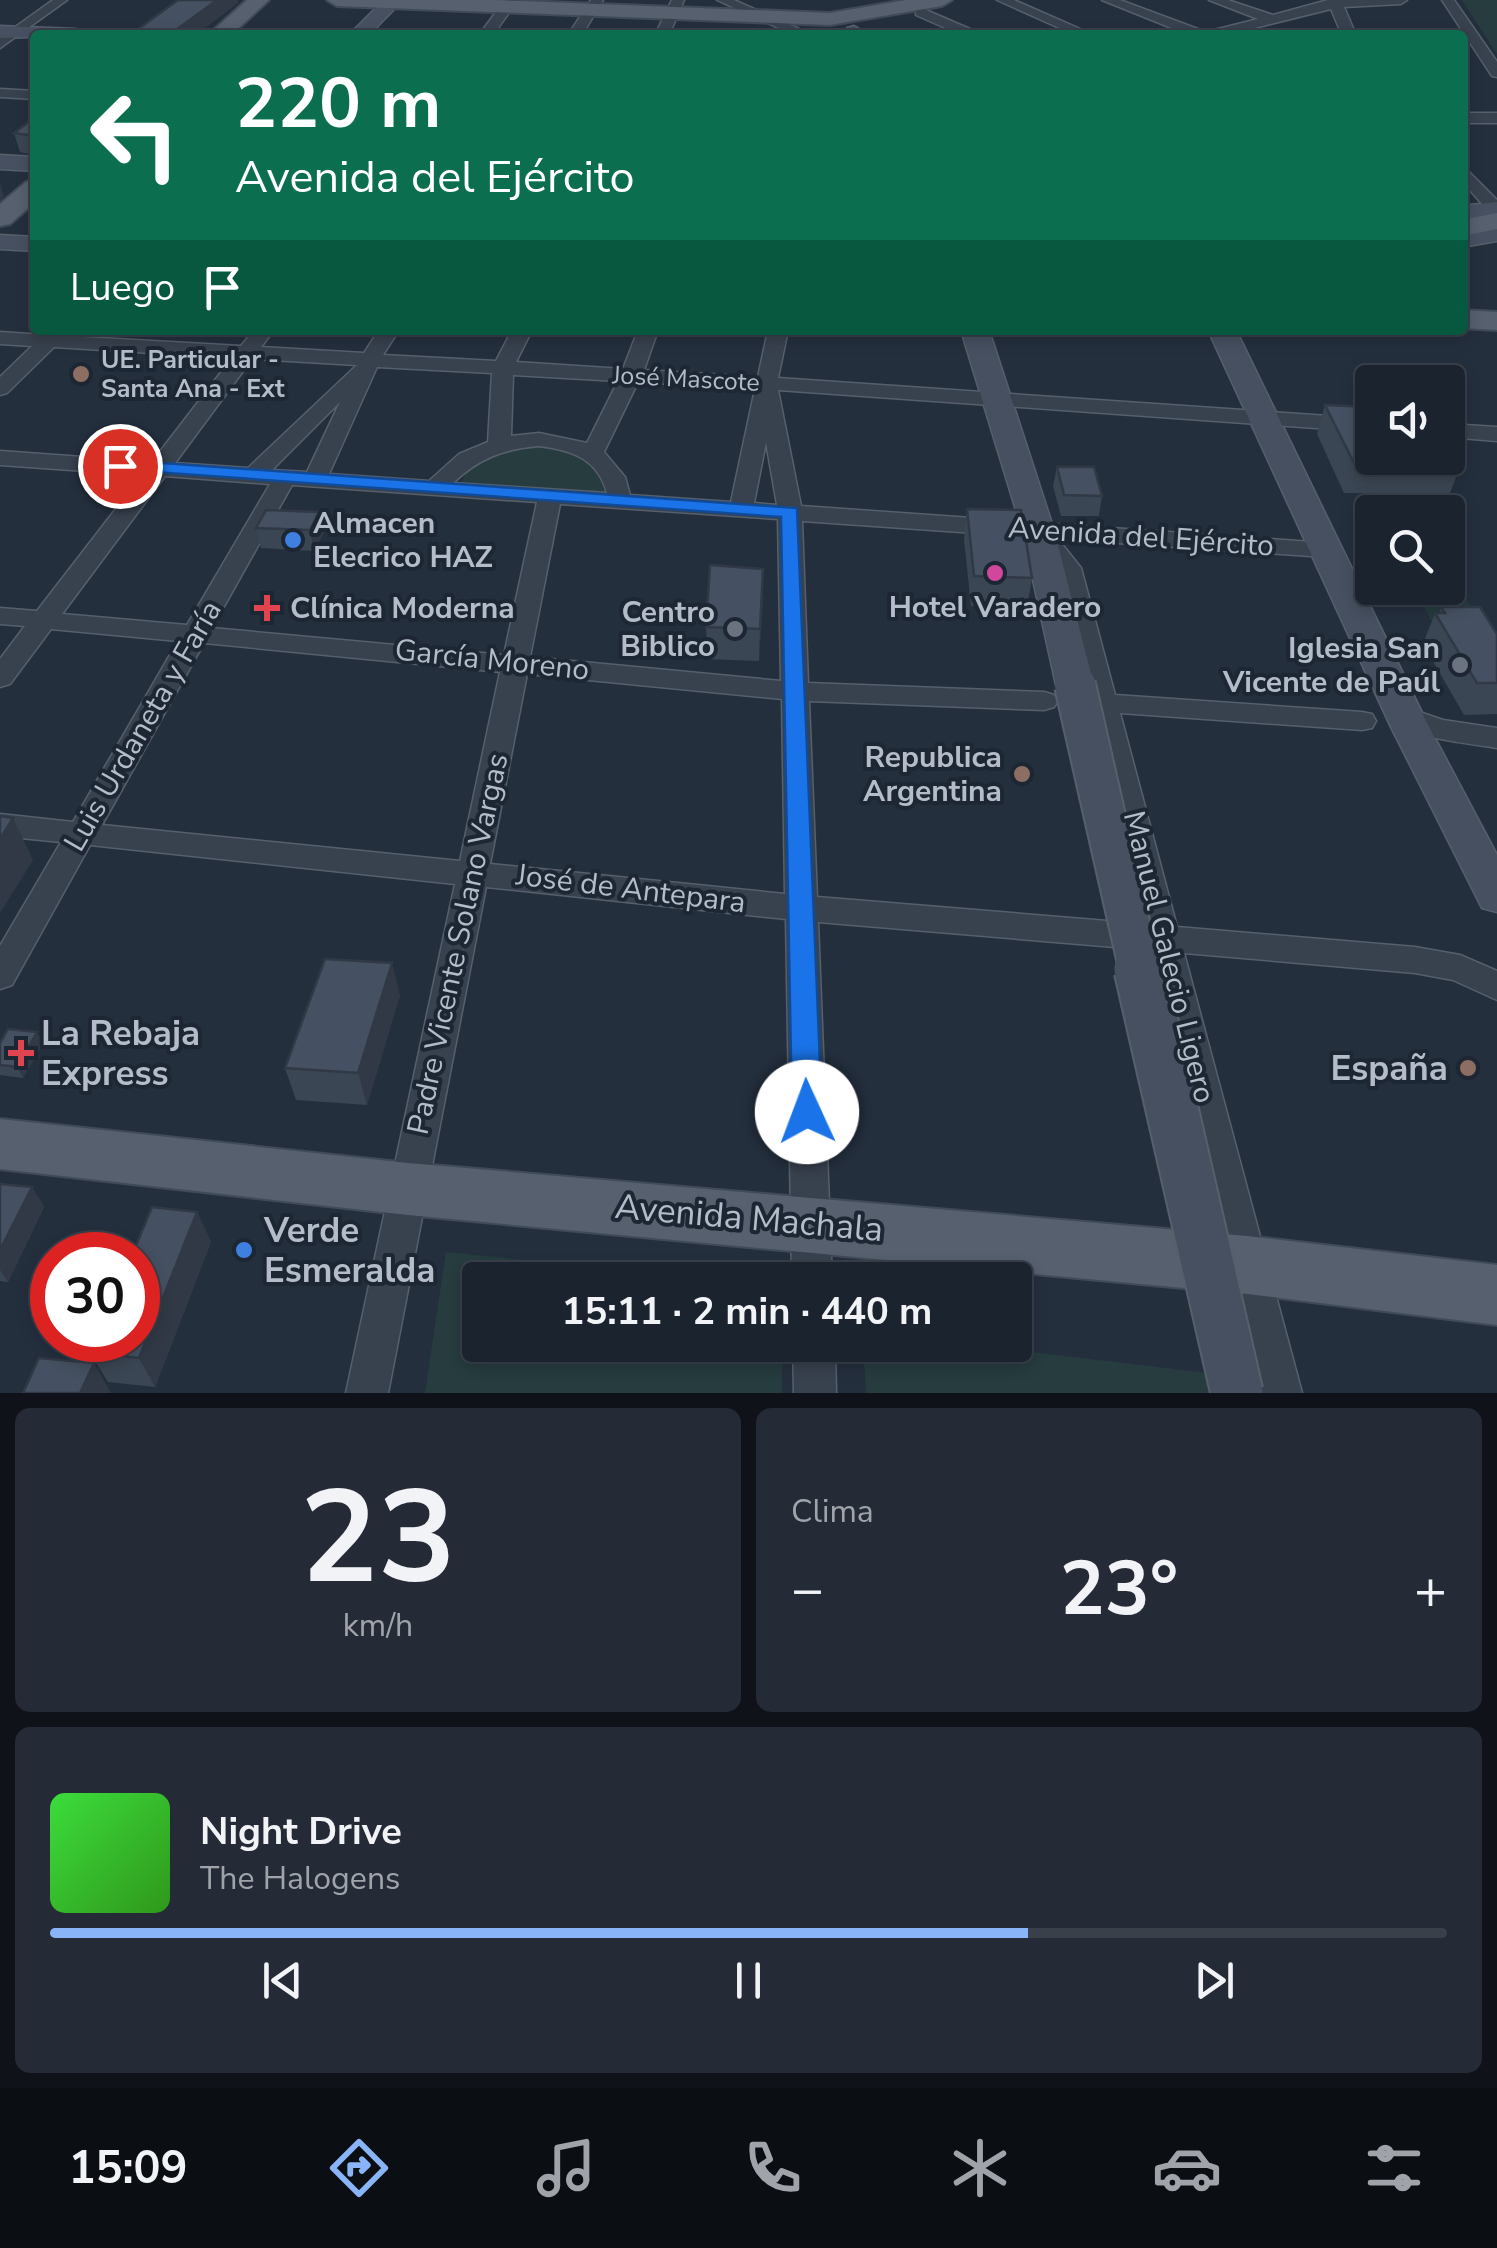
<!DOCTYPE html>
<html lang="es">
<meta charset="utf-8">
<style>
body{margin:0;font-family:"Nunito Sans",sans-serif;background:#242b36;color:#f1f3f6;height:100vh;display:flex;flex-direction:column;font-size:38px;white-space:nowrap}
*{box-sizing:border-box;margin:0}
p{font-size:32px;color:#a0a4aa}
.icon{flex:none;width:55px;height:55px;fill:none;stroke:currentColor;stroke-width:2;stroke-linecap:round;stroke-linejoin:round}
.map{position:relative;height:1393px;overflow:hidden}
.drawer{display:flex;flex-direction:column;gap:15px;padding:15px;background:#0f1319;flex:1}
.drawer>*{flex:none}
.guide{position:absolute;left:30px;top:30px;width:1438px;height:305px;border-radius:10px;box-shadow:0 5px 15px #0003,0 0 0 2px #39404a;background:#0b6e4f;color:#fff;overflow:hidden}
.tools{position:absolute;left:1355px;top:365px;display:grid;gap:20px}
.tools a{display:grid;place-items:center;width:110px;height:110px;border-radius:10px;background:#1b232e;box-shadow:0 5px 15px #0003,0 0 0 2px #39404a;font-size:50px}
.speed{position:absolute;left:30px;top:1232px;display:flex;gap:20px;font-size:50px;font-weight:700;text-align:center}
.speed>*{display:grid;place-content:center;width:130px;height:130px;border-radius:50%;background:#1b232e;box-shadow:0 5px 15px #0003,0 0 0 2px #39404a;line-height:1}
.speed .limit{border:15px solid #d22;background:#fff;color:#111}
.pin{position:absolute;display:grid;place-items:center;width:85px;height:85px;color:#fff;margin:-42px;border:5px solid #fff;border-radius:50%;box-shadow:0 2px 10px #0007}
.me{position:absolute;width:110px;margin:-55px;rotate:358deg;stroke-linejoin:round;filter:drop-shadow(0 0 8px #0008)}
.turn{display:flex;align-items:center;gap:35px;height:210px;padding:0 40px;font-size:45px}
.turn .icon{width:130px;height:130px;stroke-width:2.5}
.turn b{display:block;font-size:70px;line-height:85px}
.then{display:flex;align-items:center;height:95px;padding:0 40px;background:#0003;gap:20px;font-size:38px}
.big{font-size:75px;font-weight:700;line-height:1.1}
.drawer .card{flex:1;display:flex;flex-direction:column;justify-content:center;gap:15px;min-width:0;padding:0 35px;border-radius:15px;background:#242b36}
.drawer .dial{align-items:center;gap:0}
.dial b{font-size:130px;line-height:1}
.song{display:flex;align-items:center;gap:30px}
.cover{width:120px;height:120px;border-radius:15px;background:linear-gradient(135deg,hsl(120 70% 55%),hsl(110 70% 35%))}
.played{height:10px;border-radius:5px;background:linear-gradient(90deg,#8ab4f8 70%,#39404a 70%)}
.keys{display:flex;justify-content:space-around;direction:ltr}
.heat{display:flex;justify-content:space-between;align-items:center;font-size:55px;direction:ltr}
.drawer .tiles{flex:1;display:grid;gap:15px;grid-template-columns:1fr 1fr}
.card:last-child{grid-column:span 2}
.trip{position:absolute;left:462px;top:1262px;width:570px;height:100px;border-radius:10px;background:#1b232e;box-shadow:0 5px 15px #0003,0 0 0 2px #39404a;font-weight:700;line-height:100px;text-align:center}
.tab-bar{display:flex;height:160px;justify-content:space-around;align-items:center;background:#0b0e12;color:#a0a4aa}
.tab-bar .icon{width:70px;height:70px}
.tab-bar .on{color:#8ab4f8}
.tab-bar b{font-size:45px;color:#f1f3f6}
.map>svg:first-child{display:block}
.green{fill:#263c3f}
.lines{fill:none;stroke-linecap:round;stroke-linejoin:round}
.street-casing{stroke:#565f6c;stroke-width:3}
.secondary-casing{stroke:#565f6c;stroke-width:3}
.primary-casing{stroke:#414a57;stroke-width:4}
.street{fill:#38414e;fill-rule:evenodd}
.secondary{fill:#465061;fill-rule:evenodd}
.primary{fill:#56606e;fill-rule:evenodd}
.secondary-bridge-far1-casing{stroke:#565f6c;stroke-width:44;stroke-linecap:butt}
.secondary-bridge-casing{stroke:#565f6c;stroke-width:55;stroke-linecap:butt}
.secondary-bridge-far1{stroke:#465061;stroke-width:40}
.secondary-bridge{stroke:#465061;stroke-width:51}
.wall{fill:#3b4654}
.shaded-wall{fill:#303945}
.building{fill:#455162;stroke:#303945;stroke-width:2.5}
.route{fill:#1a73e8;stroke:#114b97;stroke-width:2.5}
.education-dot{fill:#8d6e63;stroke:#1d2633;stroke-width:4}
.shop-dot{fill:#3f7fe0;stroke:#1d2633;stroke-width:4}
.hotel-dot{fill:#d1479c;stroke:#1d2633;stroke-width:4}
.health-dot{fill:#e0444e;stroke:#1d2633;stroke-width:4}
.worship-dot{fill:#6b7280;stroke:#1d2633;stroke-width:4}
.labels{text-anchor:middle;dominant-baseline:central;stroke-width:8;stroke-linejoin:round;paint-order:stroke}
.far-poi-label{font-size:25px;font-weight:bold;fill:#b4bcc9;stroke:#1d2633;text-anchor:start}
.far-street-label{font-size:25px;fill:#b4bcc9;stroke:#1d2633}
.poi-label{font-size:30px;font-weight:bold;fill:#b4bcc9;stroke:#1d2633;text-anchor:end}
.street-label{font-size:30px;fill:#b4bcc9;stroke:#1d2633}
.near-poi-label{font-size:35px;font-weight:bold;fill:#b4bcc9;stroke:#1d2633;text-anchor:start}
.near-street-label{font-size:35px;fill:#b4bcc9;stroke:#1d2633}
</style>
<div class="map">
<svg width="1497" height="1393" viewBox="0 0 1497 1393">
<rect width="100%" height="100%" fill="#242f3e"/>
<g class="green">
<path d="M1462,0H1497V54Z"/>
<path d="M537,447C578,451 587,456 609,490L607,497L461,483C472,453 510,449 537,447Z"/>
<path d="M1448,566L1479,620H1431L1414,588H1448Z"/>
<path d="M446,1252L718,1280H480V1345H782V1393H425Z"/>
<path d="M863,1345H972L1217,1374L1220,1393H866Z"/>
</g>
<g class="lines">
<g class="street-casing">
<g id="street">
<path d="M53,0H67L0,48V38Z"/>
<path d="M505,0H518L493,35H479Z"/>
<path d="M591,0H603L582,35H568Z"/>
<path d="M672,0H684L669,35H655Z"/>
<path d="M717,0H734L813,35H794Z"/>
<path d="M997,0H1014L1094,35H1075Z"/>
<path d="M1102,0H1120L1206,32L1258,19L1209,0H1228L1273,15L1328,0H1407L1401,4L1344,7L1356,35H1342L1331,9L1226,35H1189Z"/>
<path d="M1442,0H1454L1497,62V77L1492,76Z"/>
<path d="M921,8L977,32L979,35H961L916,15V9Z"/>
<path d="M0,89L35,91V99L0,97Z"/>
<rect x="1462" y="113" width="35" height="10"/>
<path d="M1462,165L1497,200V214L1490,213L1462,181Z"/>
<path d="M59,330L64,336L241,346L254,330H274L261,347L364,353L379,330H399L383,355L496,361L512,330H532L516,362L623,369L638,330H658L644,370L758,377L768,330H788L778,378L1372,419V432L778,390L801,506L1325,543L1337,550L1325,557L1058,539L1081,568L1115,695L1362,712L1372,714L1376,721L1372,728L1362,730L1120,713L1177,927L1415,947L1460,955L1497,971V1000L1453,980L1415,973L1184,953L1302,1393H1260L1151,950L818,922L832,1280H792L786,919L486,887L388,1393H346L455,884L90,845L12,985L0,989V946L61,842L0,836V814L73,822L178,641L51,629L10,684L0,687V659L25,626L0,624V608L37,611L142,475L0,465V451L152,462L232,358L54,347L7,393L0,395V377L32,346L0,344V332L44,335ZM252,359L357,365L248,468L175,463ZM377,367L492,373L488,442L459,454L429,481L329,474ZM513,375L618,381L587,443L539,433L511,436ZM638,382L755,389L731,502L630,495L625,477L604,452ZM340,402L307,472L272,470ZM766,442L777,505L754,503ZM539,446C572,450 598,459 607,493L453,483C479,458 504,449 539,446ZM165,476L270,484L187,625L62,614ZM292,485L537,502L504,655L212,628ZM560,504L778,519L781,681L530,657ZM802,521L1031,537L1057,569L1144,924L817,897L809,701L1044,710L1054,707L1058,701L1054,695L1044,692L808,683ZM204,643L500,672L460,861L102,825ZM527,674L782,699L785,894L490,864Z"/>
<path d="M1448,424L1497,427V441L1448,437Z"/>
<path d="M1405,707L1443,720L1497,728V748C1470,743 1406,739 1391,716L1395,709Z"/>
<path d="M793,1345H835L836,1393H794Z"/>
</g>
</g>
<g class="secondary-casing">
<g id="secondary">
<path d="M384,0L401,2L369,35H349Z"/>
<path d="M0,26L76,29L85,35L0,38Z"/>
<path d="M854,26L869,35H847V28Z"/>
<path d="M0,155L35,157V171L0,169Z"/>
<path d="M1497,202V216L1462,220V206Z"/>
<path d="M1497,227V241L1462,247V233Z"/>
<path d="M0,235L35,237V251L0,249Z"/>
<path d="M961,330H989L1054,530L1094,685L1088,694L1075,697L1062,694L1056,685L1022,530Z"/>
<path d="M1208,330H1236L1428,725L1497,855V912L1482,908L1390,725Z"/>
</g>
</g>
<g class="primary-casing">
<g id="primary">
<path d="M247,0H269L231,35H208Z"/>
<path d="M327,0H494L830,13L906,0H952L942,6L830,25L337,6Z"/>
<path d="M35,180V202L10,224L0,226V204L26,182Z"/>
<path d="M1497,213V229L1462,236V220Z"/>
<path d="M1462,310L1497,312V330L1462,328Z"/>
<path d="M0,1119L408,1163L1247,1236L1497,1265V1325L1247,1294L408,1215L0,1169Z"/>
</g>
</g>
<use href="#street" class="street"/>
<use href="#secondary" class="secondary"/>
<use href="#primary" class="primary"/>
<g class="secondary-bridge-far1-casing">
<path id="secondary-bridge-far1" d="M1075,685L1140,971"/>
</g>
<g class="secondary-bridge-casing">
<path id="secondary-bridge" d="M1140,969L1237,1393"/>
</g>
<use href="#secondary-bridge-far1" class="secondary-bridge-far1"/>
<use href="#secondary-bridge" class="secondary-bridge"/>
</g>
<g class="wall">
<path d="M35,117V155L20,152L14,133Z"/>
<path d="M1325,405L1461,464L1450,493H1344L1317,434Z"/>
<path d="M1057,467L1102,496L1099,516H1061L1053,486Z"/>
<path d="M967,509L1032,578L1027,608L971,606L964,539Z"/>
<path d="M319,512L324,532L314,551L261,548L256,528Z"/>
<path d="M763,569L759,661L707,659L706,627Z"/>
<path d="M1441,607L1497,634V714L1464,715L1423,644L1435,613H1439Z"/>
<path d="M400,995L367,1105L296,1100L285,1068Z"/>
<path d="M0,1043H43L23,1078L0,1075Z"/>
<path d="M0,1184L32,1187L44,1207L8,1282L0,1281Z"/>
<path d="M197,1212L211,1242L155,1387L108,1382L90,1353Z"/>
</g>
<g class="shaded-wall">
<path d="M217,0H238V3L196,35H169Z"/>
<path d="M0,183L4,196L0,202Z"/>
<path d="M319,512L324,532L314,551L310,530Z"/>
<path d="M763,569V600L759,661L760,629Z"/>
<path d="M13,818L33,860L0,913V839Z"/>
<path d="M392,963L400,995L367,1105L358,1073Z"/>
<path d="M37,1032L43,1043L23,1078L17,1067Z"/>
<path d="M32,1187L44,1207L8,1282L0,1270V1250Z"/>
<path d="M197,1212L211,1242L155,1387L139,1358Z"/>
<path d="M94,1363L111,1393H80Z"/>
</g>
<g class="building">
<path d="M178,0H217L169,35H130Z"/>
<path d="M35,117V136L14,133Z"/>
<path d="M1325,405L1372,407V458H1448V439L1461,464L1354,463Z"/>
<path d="M1057,467H1094L1102,496L1064,495Z"/>
<path d="M967,509L1021,510L1032,578L974,576Z"/>
<path d="M266,510L319,512L310,530L256,528Z"/>
<path d="M710,565L763,569L760,629L706,627Z"/>
<path d="M1441,607H1480L1497,634V683H1477L1435,613H1445Z"/>
<path d="M0,816L13,818L0,839Z"/>
<path d="M325,959L392,963L358,1073L285,1068Z"/>
<path d="M8,1029L37,1032L17,1067L0,1065V1043Z"/>
<path d="M0,1184L32,1187L0,1250Z"/>
<path d="M152,1207L197,1212L139,1358L90,1353L95,1340H138V1255H132Z"/>
<path d="M39,1358L94,1363L80,1393H23Z"/>
</g>
<path class="route" d="M120,460L797,508L822,1112L818,1121L807,1125L796,1121L792,1112L781,517L113,469L110,466Z"/>
<g class="education-dot">
<circle cx="81" cy="374" r="10"/>
<circle cx="1022" cy="774" r="10"/>
<circle cx="1468" cy="1068" r="10"/>
</g>
<g class="shop-dot">
<circle cx="293" cy="540" r="10"/>
<circle cx="244" cy="1250" r="10"/>
</g>
<circle class="hotel-dot" cx="995" cy="573" r="10"/>
<g class="health-dot">
<path d="M262 593h10v10h10v10h-10v10h-10v-10h-10v-10h10z"/>
<path d="M16 1038h10v10h10v10h-10v10h-10v-10h-10v-10h10z"/>
</g>
<g class="worship-dot">
<circle cx="735" cy="629" r="10"/>
<circle cx="1460" cy="665" r="10"/>
</g>
<g class="labels">
<g class="far-poi-label">
<text x="101" y="360">UE. Particular -<tspan x="101" dy="29">Santa Ana - Ext</tspan></text>
</g>
<g class="far-street-label">
<text transform="translate(686 379) rotate(3)">José Mascote</text>
</g>
<g class="poi-label">
<text x="313" y="523" text-anchor="start">Almacen<tspan x="313" dy="34">Elecrico HAZ</tspan></text>
<text x="995" y="607" text-anchor="middle">Hotel Varadero</text>
<text x="290" y="608" text-anchor="start">Clínica Moderna</text>
<text x="715" y="612">Centro<tspan x="715" dy="34">Biblico</tspan></text>
<text x="1440" y="648">Iglesia San<tspan x="1440" dy="34">Vicente de Paúl</tspan></text>
<text x="1002" y="757">Republica<tspan x="1002" dy="34">Argentina</tspan></text>
</g>
<g class="street-label">
<text transform="translate(1141 537) rotate(4)">Avenida del Ejército</text>
<text transform="translate(492 660) rotate(6)">García Moreno</text>
<text transform="translate(143 726) rotate(-60)">Luis Urdaneta y Faría</text>
<text transform="translate(631 889) rotate(7)">José de Antepara</text>
<text transform="translate(458 944) rotate(-78)">Padre Vicente Solano Vargas</text>
<text transform="translate(1169 957) rotate(76)">Manuel Galecio Ligero</text>
</g>
<g class="near-poi-label">
<text x="41" y="1033">La Rebaja<tspan x="41" dy="40">Express</tspan></text>
<text x="1448" y="1068" text-anchor="end">España</text>
<text x="264" y="1230">Verde<tspan x="264" dy="40">Esmeralda</tspan></text>
</g>
<g class="near-street-label">
<text transform="translate(749 1218) rotate(5)">Avenida Machala</text>
</g>
</g>
</svg>
<div class="tools">
<a><svg class="icon" aria-label="sound" viewBox="0 0 24 24"><path d="M4 9h4l5-4v14l-5-4H4zM17 9q2 3 0 6"/></svg></a>
<a><svg class="icon" aria-label="search" viewBox="0 0 24 24"><circle cx="10" cy="10" r="6"/><path d="M15 15l6 6"/></svg></a>
</div>
<div class="speed"><div class="limit">30</div></div>
<div class="pin" style="left:120px;top:466px;background:#d93025"><svg class="icon" aria-label="arrive" viewBox="0 0 24 24"><path d="M6 21V4h12l-3 4 3 4H6"/></svg></div>
<svg class="me" style="left:807px;top:1112px" viewBox="-20 -20 40 40"><circle r="19" fill="#fff"/><path d="M0-13L10 11 0 6-10 11z" fill="#1a73e8"/></svg>
<div class="trip">15:11 · 2 min · 440 m</div>
<div class="guide">
<div class="turn"><svg class="icon" aria-label="left" viewBox="0 0 24 24"><path d="M17 20v-9H6M10 6l-5 5 5 5"/></svg><div><b>220 m</b>Avenida del Ejército</div></div>
<div class="then">Luego<svg class="icon" aria-label="arrive" viewBox="0 0 24 24"><path d="M6 21V4h12l-3 4 3 4H6"/></svg></div>
</div>
</div>
<section class="drawer">
<div class="tiles">
<div class="card dial"><b>23</b><p>km/h</p></div>
<div class="card"><p>Clima</p>
<div class="heat"><a>−</a><b class="big">23°</b><a>+</a></div>
</div>
<div class="card">
<div class="song"><i class="cover"></i><div><b>Night Drive</b><p>The Halogens</p></div></div>
<div class="played"></div>
<div class="keys"><svg class="icon" aria-label="previous" viewBox="0 0 24 24"><path d="M18 5L8 12l10 7zM5 5v14"/></svg><svg class="icon" aria-label="pause" viewBox="0 0 24 24"><path d="M8 5v14M16 5v14"/></svg><svg class="icon" aria-label="next" viewBox="0 0 24 24"><path d="M6 5l10 7-10 7zM19 5v14"/></svg></div>
</div>
</div>
</section>
<nav class="tab-bar">
<b>15:09</b>
<svg class="icon on" aria-label="directions" viewBox="0 0 24 24"><path d="M12 3l9 9-9 9-9-9zM9 14v-3h6M13 9l2 2-2 2"/></svg>
<svg class="icon" aria-label="music" viewBox="0 0 24 24"><path d="M9 18V5l10-2v13"/><circle cx="6" cy="18" r="3"/><circle cx="16" cy="16" r="3"/></svg>
<svg class="icon" aria-label="phone" viewBox="0 0 24 24"><path d="M5 4h4l2 5-3 2q2 4 5 5l2-3 5 2v4C11 20 4 13 5 4z"/></svg>
<svg class="icon" aria-label="climate" viewBox="0 0 24 24"><path d="M12 3v18M4 7l16 10M4 17L20 7"/></svg>
<svg class="icon" aria-label="car" viewBox="0 0 24 24"><path d="M5 17H2v-5l4-1 3-4h7l3 4 3 1v5h-3M9 17h6M6 11h13"/><circle cx="7" cy="17" r="2"/><circle cx="17" cy="17" r="2"/></svg>
<svg class="icon" aria-label="filters" viewBox="0 0 24 24"><path d="M4 7h16M4 17h16"/><circle cx="9" cy="7" r="2"/><circle cx="15" cy="17" r="2"/></svg>
</nav>
